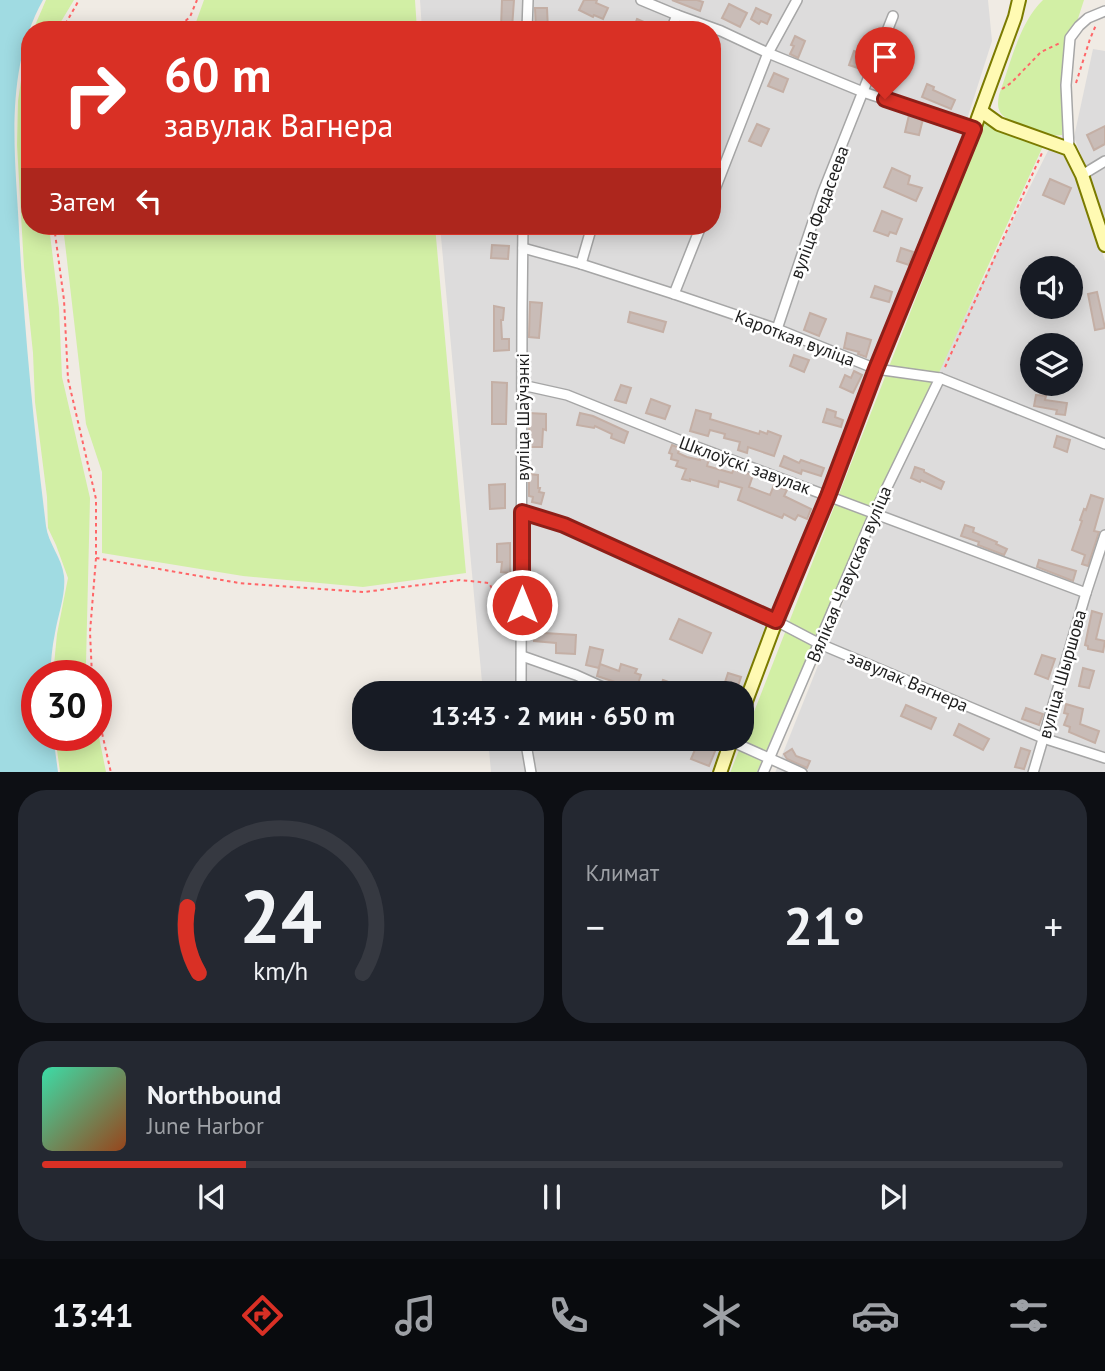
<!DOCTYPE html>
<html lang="ru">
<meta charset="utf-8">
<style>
body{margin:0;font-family:"PT Sans",sans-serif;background:#242831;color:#f1f3f6;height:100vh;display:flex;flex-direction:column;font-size:26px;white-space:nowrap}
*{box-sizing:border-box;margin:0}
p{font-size:23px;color:#9ea1a6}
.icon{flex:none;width:38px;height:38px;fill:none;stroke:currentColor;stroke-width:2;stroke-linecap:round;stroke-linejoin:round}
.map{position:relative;height:772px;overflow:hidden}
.sheet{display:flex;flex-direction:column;gap:18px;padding:18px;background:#0d0f14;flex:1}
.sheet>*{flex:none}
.hud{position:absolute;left:21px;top:21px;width:700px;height:214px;border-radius:28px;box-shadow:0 4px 18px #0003;background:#d93025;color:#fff;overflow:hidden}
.controls{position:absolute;left:1020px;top:256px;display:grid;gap:14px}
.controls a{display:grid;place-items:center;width:63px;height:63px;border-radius:50%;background:#171b24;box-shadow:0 4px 18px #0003;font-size:35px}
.speed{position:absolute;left:21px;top:660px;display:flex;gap:14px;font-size:35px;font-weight:700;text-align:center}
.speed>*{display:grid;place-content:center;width:91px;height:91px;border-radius:50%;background:#171b24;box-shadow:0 4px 18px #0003;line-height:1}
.speed .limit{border:10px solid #d22;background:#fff;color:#111}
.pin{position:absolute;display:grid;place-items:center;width:60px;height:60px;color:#fff;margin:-72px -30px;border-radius:50% 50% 50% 0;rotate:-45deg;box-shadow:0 0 7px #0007}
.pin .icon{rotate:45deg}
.me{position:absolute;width:77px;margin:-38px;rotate:0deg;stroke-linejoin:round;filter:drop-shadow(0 0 5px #0008)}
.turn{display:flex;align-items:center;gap:24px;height:147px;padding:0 28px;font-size:32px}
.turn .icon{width:91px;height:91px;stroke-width:2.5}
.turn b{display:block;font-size:49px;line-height:60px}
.then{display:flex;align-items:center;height:66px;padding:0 28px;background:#0003;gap:14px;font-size:26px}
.big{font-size:52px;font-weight:700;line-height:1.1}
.sheet .widget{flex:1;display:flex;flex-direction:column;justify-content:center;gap:10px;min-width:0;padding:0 24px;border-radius:28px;background:#242831}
.sheet .dial{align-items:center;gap:0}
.dial svg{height:182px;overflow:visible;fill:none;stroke:#363941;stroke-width:7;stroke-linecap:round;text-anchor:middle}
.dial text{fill:#f1f3f6;stroke:none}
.song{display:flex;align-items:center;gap:21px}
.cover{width:84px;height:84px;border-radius:10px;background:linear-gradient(135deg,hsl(160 70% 55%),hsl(20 70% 35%))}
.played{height:7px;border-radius:4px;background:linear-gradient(90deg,#d93025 20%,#363941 20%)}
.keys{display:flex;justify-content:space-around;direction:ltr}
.heat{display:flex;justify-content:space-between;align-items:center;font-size:38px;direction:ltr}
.sheet .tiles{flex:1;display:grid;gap:18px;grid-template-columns:1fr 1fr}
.widget:last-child{grid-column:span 2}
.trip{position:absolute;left:352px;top:681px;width:402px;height:70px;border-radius:28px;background:#171b24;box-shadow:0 4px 18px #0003;font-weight:700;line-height:70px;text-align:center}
.tabs{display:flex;height:112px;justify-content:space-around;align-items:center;background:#090b0e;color:#9ea1a6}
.tabs .icon{width:49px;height:49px}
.tabs .active{color:#d93025}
.tabs b{font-size:32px;color:#f1f3f6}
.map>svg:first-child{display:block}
.residential{fill:#dddcdc;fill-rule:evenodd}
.grass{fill:#d2efa5}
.water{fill:#a0dbe2}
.building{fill:#c9bcb7;stroke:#c4afa5;stroke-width:2}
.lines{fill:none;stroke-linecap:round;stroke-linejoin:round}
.street-casing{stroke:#a6a6a6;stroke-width:12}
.secondary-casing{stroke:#7b7b00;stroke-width:16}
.path{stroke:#ff6668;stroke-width:2;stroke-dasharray:3.5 3.5;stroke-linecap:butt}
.street{stroke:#fff;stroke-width:9}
.secondary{stroke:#fffab3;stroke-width:12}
.route-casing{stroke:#8d1f18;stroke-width:18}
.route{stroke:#d93025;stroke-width:12}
.labels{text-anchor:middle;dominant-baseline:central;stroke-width:5;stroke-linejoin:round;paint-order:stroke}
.street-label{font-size:18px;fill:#1f1f1f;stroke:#fff}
</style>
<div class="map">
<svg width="1105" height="773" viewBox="0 0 1105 773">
<rect width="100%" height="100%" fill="#f0ebe4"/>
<g class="residential">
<path d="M420,0H988L992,41L962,135L742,700V693H483L440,226H712V30H422Z"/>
<path d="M1093,49L1105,51V227L1090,178L1074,137Z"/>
<path d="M1056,135L1080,180L1105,261V772L775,773L931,383ZM1032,268H1071V306H1032ZM1032,345H1071V383H1032Z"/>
<path d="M488,739H727L714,773L491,772Z"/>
</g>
<g class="grass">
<path d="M46,0H74L56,30H33Z"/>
<path d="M204,0H415L417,30H190L196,22Z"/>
<path d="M1043,0H1084L1074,31L1065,94L1062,135C1061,135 1052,136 1051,135C1039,134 1005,122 1000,112C997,106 998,101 999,95C1010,65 1019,23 1043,0Z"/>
<path d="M30,43V226H49L59,308L62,377L90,498L86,664L88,675H53L57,634L68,578L56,545L48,528L47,497L35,402L33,353L24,267L17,145L18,101L23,67Z"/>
<path d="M984,124L1044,144L776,728L757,772L730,773Z"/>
<path d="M63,226H435L466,573L363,587L243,576L102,553V472L86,424Z"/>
<path d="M96,722L106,772H60L55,735H96Z"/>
</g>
<path class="water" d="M0,0H43C4,70 15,153 19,229C24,329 34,428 46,526C48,543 62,558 64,576C66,594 58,615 55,633C52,647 51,661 50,675L37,676V735H53L58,772H0Z"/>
<g class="building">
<path d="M502,0H514L512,28L501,27Z"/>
<path d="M584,0H597L596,3L608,8L603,19L594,15L593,17L579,10Z"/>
<path d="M672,0H697L703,2L700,11Z"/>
<path d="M729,4L747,13L740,27L722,18Z"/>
<path d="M535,8H547L548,30H536Z"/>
<path d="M756,8L771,15L767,24L761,21L759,24L751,19Z"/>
<path d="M637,19L662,30H633Z"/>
<path d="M795,36L805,41L798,58L790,54L794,46L791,45Z"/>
<path d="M854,51L869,57L864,70L849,65Z"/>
<path d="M774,73L788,79L783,92L768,86Z"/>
<path d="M927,84L934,87L933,90L955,100L951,109L922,97Z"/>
<path d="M909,115L923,119L919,135L905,132Z"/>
<path d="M757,124L769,129L761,146L749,141Z"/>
<path d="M1105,126V144L1094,150L1087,135Z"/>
<path d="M892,168L910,176L908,184L922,188L916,201L884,187Z"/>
<path d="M1050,179L1071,188L1064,204L1043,195Z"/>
<path d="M882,211L902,219L896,234L890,232L888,236L874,231Z"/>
<path d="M492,245L509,246L508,259L491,258Z"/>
<path d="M901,248L913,252L909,265L897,261Z"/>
<path d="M875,286L892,292L889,302L871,297Z"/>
<path d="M1097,292L1105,328L1095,330L1088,294Z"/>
<path d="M530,302L542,303L539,338L529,337Z"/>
<path d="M494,306L504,308L503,320H501L502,339H509V350L494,351Z"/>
<path d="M630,312L666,322L663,332L628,322Z"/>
<path d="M810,313L826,319L819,336L804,330Z"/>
<path d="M847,333L871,340L866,357L858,354L859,352L844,348Z"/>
<path d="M794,355L809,360L804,372L790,366Z"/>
<path d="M854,371L862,375L853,393L840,387L845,375L851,378Z"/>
<path d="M492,382L507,383L506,424H492Z"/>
<path d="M621,385L631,388L626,403L615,400Z"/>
<path d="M1036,395L1046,396L1045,400L1067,403L1065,415L1056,414L1057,410L1034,406Z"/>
<path d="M651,399L670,406L665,419L646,413Z"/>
<path d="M827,409L836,412L835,417L843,420L841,427L823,422Z"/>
<path d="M696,410L711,414L710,419L759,434L760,431L767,434L768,431L781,436L774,456L748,447L747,453L738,450L740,442L724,438L725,434L710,430L708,436L690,431Z"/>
<path d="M529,413L546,414V430L543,429L542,447H529Z"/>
<path d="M580,413L593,416L628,432L624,443L611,438L612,434L595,426L594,428L577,425Z"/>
<path d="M1057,436L1070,440L1067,452L1054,447Z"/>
<path d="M672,445L680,448L678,453L687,457L700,460L701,456L709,459L707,466L732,473L734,469L753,475L749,487L770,495L774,485L787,490L784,496L811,509L807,519L798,515L795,520L784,514L782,518L738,500L742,488L719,481L718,487L690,479V481L682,479L686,469L676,466L678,461L671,459L672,454L669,453Z"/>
<path d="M784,456L799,463L801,460L824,468L821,476L802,470L801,474L780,466Z"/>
<path d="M915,467L924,470V472L944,482L941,489L921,480L920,482L911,478Z"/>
<path d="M529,474L538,475V488H540L539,492L544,493L541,504L532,502L533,497L529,496Z"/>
<path d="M505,484V508L490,509L489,485Z"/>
<path d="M1091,495L1103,499L1094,531L1099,532L1088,566L1082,564L1085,555L1072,550L1082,521L1080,520L1084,509L1086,510Z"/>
<path d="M965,525L974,528L973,532L997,542L996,544L1007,549L1004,555L978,545L979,542L961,536Z"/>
<path d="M510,543V573L501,572L502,562H497V544Z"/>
<path d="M1039,560L1076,571L1073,581L1037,567Z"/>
<path d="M1092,611L1102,614L1096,639L1105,641L1103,652L1088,649V646L1085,645Z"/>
<path d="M679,619L711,633L702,653L670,639Z"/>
<path d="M535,629L544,630V633L576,635L575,654L556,653V643L534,641Z"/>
<path d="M590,647L603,650L599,668L586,665Z"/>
<path d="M1042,655L1055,659L1048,679L1035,674Z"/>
<path d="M600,664L619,671L621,664L637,669L635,673L641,675L636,689L597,676Z"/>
<path d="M1083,668L1094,671L1089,688L1079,686Z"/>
<path d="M728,673L741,677L737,689L724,685Z"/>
<path d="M663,680L695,692V693H662L663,691L659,690Z"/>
<path d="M1066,704L1083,709L1080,724L1099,731L1095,743L1069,732L1070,727L1064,725L1068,714L1064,713Z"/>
<path d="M906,705L936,718L931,729L901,716Z"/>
<path d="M1026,708L1043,714L1039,725L1022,719Z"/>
<path d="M959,724L989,739L983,750L954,735Z"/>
<path d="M700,738H706L718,744L709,766L691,759Z"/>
<path d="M1021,748L1030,751L1024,769L1015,767Z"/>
<path d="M792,749L796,756L810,761L807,768L787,759L784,754Z"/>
</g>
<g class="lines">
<g class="street-casing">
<g id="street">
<path d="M641,0L677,15L721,31L768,53L863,92L974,129"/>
<path d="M527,30L528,0"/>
<path d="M671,30L677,15"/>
<path d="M1069,149L1066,85L1070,38L1079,26L1088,18L1105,11"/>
<path d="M1082,175L1105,161"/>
<path d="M712,197L768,53L797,0"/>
<path d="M523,248L581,264L674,294L777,329L876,369L940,378L1105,444"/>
<path d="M581,264L592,226"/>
<path d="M674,294L701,226"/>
<path d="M777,329L823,192L893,16"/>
<path d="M522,385L567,395L684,442L1086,593"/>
<path d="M522,512L564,525L776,621L820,644L1043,738L1105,758"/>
<path d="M522,656L576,675L616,693"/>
<path d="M521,693L522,311L523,226"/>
<path d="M525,738L531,773"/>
<path d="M724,738L802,773"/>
<path d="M763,773L874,514L940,378"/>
<path d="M1033,773L1086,593L1105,535"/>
</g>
</g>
<g class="secondary-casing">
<g id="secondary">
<path d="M981,111L999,124L1069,149L1082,175L1105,245"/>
<path d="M742,712L776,621L828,496L876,369L974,129L1015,17L1019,0"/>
<path d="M720,773L732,738"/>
</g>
</g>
<g class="path">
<path d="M62,30L79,0"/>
<path d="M175,30L190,17L197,0"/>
<path d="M1076,83L1090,39L1096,25"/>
<path d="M1002,89L1011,83L1041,52L1060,43"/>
<path d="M54,226L64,300L68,379L96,499V558L90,632L92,676"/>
<path d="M945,367L1042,153"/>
<path d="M96,558L239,583L364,592L460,580L489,583L511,624"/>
<path d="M96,706L111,773"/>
</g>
<use href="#street" class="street"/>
<use href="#secondary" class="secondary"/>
</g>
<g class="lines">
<g class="route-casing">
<path id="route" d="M522,605V512L564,525L776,621L828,496L876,369L974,129L885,99"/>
</g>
<use href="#route" class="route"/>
</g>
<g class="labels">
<g class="street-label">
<text transform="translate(819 212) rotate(-70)">вуліца Федасеева</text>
<text transform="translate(795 338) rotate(21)">Кароткая вуліца</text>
<text transform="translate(522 417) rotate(-90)">вуліца Шаўчэнкі</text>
<text transform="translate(745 465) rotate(20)">Шклоўскі завулак</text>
<text transform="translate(849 574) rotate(-67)">Вялікая Чавуская вуліца</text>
<text transform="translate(1062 674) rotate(-74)">вуліца Шыршова</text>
<text transform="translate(908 681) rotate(23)">завулак Вагнера</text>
</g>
</g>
</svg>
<div class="controls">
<a><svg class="icon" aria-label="sound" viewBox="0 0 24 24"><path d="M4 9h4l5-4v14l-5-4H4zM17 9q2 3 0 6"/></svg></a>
<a><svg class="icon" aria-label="layers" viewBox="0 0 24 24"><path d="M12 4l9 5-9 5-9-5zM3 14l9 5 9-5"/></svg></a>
</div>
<div class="speed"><div class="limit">30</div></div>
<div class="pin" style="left:885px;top:99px;background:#d93025"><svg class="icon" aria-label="arrive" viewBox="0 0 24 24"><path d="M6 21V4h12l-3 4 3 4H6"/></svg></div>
<svg class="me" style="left:522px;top:605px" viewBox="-20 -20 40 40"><circle r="17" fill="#d93025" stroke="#fff" stroke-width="3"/><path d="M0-11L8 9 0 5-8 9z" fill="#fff"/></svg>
<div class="trip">13:43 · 2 мин · 650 m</div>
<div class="hud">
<div class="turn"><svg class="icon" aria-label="right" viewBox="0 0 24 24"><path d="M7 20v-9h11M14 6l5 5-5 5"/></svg><div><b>60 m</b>завулак Вагнера</div></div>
<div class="then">Затем<svg class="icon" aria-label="left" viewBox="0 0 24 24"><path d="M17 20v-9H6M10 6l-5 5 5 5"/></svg></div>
</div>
</div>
<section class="sheet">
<div class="tiles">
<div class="widget dial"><svg viewBox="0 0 100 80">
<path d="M14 69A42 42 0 1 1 86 69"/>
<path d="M14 69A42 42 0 0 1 9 40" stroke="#d93025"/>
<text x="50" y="56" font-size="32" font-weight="700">24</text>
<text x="50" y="72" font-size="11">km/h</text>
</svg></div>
<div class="widget"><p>Климат</p>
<div class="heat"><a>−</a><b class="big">21°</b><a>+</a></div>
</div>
<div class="widget">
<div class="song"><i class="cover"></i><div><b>Northbound</b><p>June Harbor</p></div></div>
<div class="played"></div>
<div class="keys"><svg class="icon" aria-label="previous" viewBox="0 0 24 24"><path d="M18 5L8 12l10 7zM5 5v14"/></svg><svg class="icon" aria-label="pause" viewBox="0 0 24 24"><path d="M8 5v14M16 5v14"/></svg><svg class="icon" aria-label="next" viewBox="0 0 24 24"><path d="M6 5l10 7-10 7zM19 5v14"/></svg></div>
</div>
</div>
</section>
<nav class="tabs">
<b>13:41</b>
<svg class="icon active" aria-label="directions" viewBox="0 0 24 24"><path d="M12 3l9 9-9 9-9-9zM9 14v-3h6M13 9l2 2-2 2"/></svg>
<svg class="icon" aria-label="music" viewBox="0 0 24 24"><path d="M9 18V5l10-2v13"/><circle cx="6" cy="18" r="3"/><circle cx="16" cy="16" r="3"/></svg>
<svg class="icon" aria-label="phone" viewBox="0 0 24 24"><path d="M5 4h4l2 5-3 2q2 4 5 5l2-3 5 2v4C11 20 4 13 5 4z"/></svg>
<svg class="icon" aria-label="climate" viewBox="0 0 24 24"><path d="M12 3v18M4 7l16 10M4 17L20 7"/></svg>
<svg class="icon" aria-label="car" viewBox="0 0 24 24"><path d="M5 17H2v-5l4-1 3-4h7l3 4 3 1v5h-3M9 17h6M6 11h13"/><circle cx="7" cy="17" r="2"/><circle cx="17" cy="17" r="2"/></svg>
<svg class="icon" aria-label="filters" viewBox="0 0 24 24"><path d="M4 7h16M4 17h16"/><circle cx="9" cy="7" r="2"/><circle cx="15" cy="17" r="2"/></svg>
</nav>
